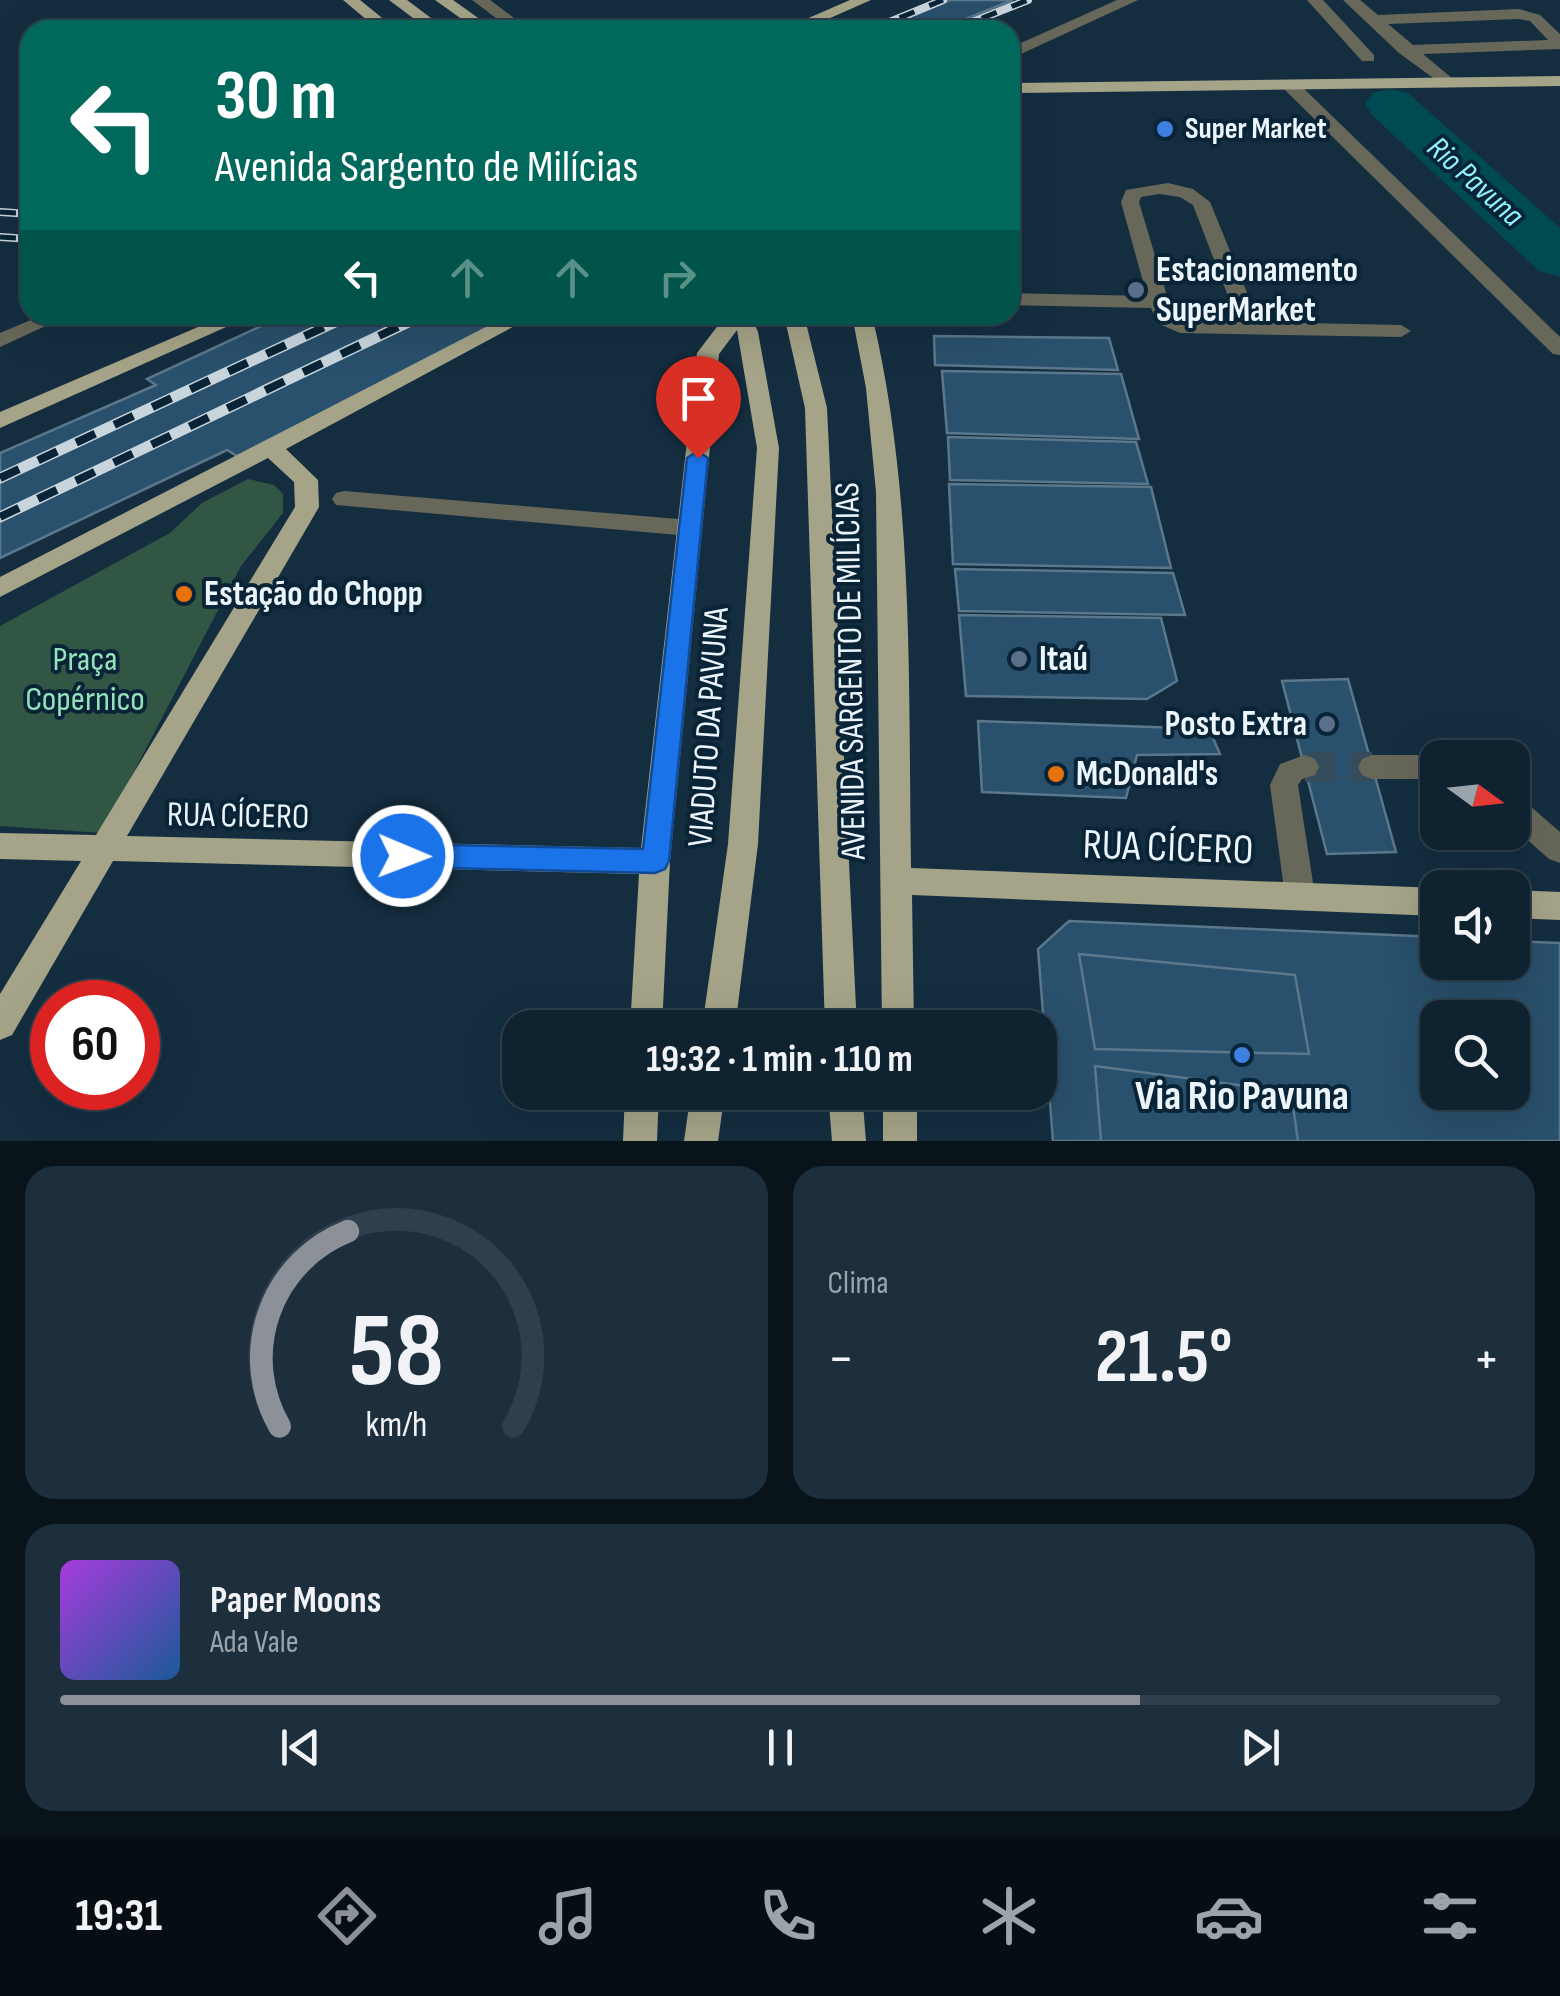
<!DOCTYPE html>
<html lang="pt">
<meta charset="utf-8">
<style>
body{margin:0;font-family:"Sofia Sans Condensed",sans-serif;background:#1d2f3c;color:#f1f3f6;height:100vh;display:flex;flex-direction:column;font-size:38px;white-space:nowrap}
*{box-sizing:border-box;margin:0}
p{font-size:32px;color:#9ba4ab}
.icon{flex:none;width:55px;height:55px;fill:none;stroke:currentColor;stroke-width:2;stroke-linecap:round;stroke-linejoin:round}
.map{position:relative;height:1141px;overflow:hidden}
.side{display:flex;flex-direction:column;gap:25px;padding:25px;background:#08131a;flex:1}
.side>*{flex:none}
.hud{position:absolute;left:20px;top:20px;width:1000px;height:305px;border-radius:30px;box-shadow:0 10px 40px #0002,0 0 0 2px #2f3f4c;background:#00695c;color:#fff;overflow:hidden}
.needle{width:65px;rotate:105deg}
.controls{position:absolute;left:1420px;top:740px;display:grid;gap:20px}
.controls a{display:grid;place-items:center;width:110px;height:110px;border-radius:20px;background:#0f2230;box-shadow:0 10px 40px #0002,0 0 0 2px #2f3f4c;font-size:50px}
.speed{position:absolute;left:30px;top:980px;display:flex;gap:20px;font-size:50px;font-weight:700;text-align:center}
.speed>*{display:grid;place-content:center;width:130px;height:130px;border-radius:50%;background:#0f2230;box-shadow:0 10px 40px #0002,0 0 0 2px #2f3f4c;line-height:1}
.speed .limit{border:15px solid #d22;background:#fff;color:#111}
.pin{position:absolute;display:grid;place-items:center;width:85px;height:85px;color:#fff;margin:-102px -42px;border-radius:50% 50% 50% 0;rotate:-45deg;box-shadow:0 0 10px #0007}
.pin .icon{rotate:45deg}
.me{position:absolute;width:110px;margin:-55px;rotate:91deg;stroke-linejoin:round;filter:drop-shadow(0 0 8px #0008)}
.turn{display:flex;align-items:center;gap:35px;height:210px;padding:0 30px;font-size:45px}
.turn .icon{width:130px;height:130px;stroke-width:2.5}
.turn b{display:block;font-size:70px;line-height:85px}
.lanes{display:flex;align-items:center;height:95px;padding:0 30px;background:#0003;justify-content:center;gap:50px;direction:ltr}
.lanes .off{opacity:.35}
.big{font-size:75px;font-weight:700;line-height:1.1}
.side .widget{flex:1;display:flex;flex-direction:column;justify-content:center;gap:15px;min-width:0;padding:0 35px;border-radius:30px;background:#1d2f3c}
.side .dial{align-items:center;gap:0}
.dial svg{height:260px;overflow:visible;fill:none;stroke:#2f3f4c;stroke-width:7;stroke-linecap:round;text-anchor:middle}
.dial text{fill:#f1f3f6;stroke:none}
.song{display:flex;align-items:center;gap:30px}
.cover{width:120px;height:120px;border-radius:15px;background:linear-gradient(135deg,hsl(280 70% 55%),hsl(210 70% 35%))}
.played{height:10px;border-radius:5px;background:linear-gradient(90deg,#8c9099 75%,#2f3f4c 75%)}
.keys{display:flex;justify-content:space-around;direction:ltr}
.heat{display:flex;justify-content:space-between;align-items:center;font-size:55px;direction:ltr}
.side .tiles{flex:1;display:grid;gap:25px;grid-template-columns:1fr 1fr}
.widget:last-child{grid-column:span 2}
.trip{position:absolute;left:502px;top:1010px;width:555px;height:100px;border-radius:30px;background:#0f2230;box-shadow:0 10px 40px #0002,0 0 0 2px #2f3f4c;font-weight:700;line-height:100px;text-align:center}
.tabs{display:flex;height:160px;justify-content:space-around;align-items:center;background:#060e13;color:#9ba4ab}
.tabs .icon{width:70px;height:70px}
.tabs .selected{color:#8c9099}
.tabs b{font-size:45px;color:#f1f3f6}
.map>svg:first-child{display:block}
.green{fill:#315744}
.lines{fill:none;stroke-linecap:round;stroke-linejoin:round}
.river{fill:#004a52;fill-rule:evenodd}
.building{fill:#29506c;stroke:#5b778c;stroke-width:2.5;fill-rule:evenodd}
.minor-tunnel{stroke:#344c5c;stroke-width:30;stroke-dasharray:30 15;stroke-linecap:butt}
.minor{fill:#68685a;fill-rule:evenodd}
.major{fill:#a5a488;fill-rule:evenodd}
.rail-far1-casing{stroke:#c9d5dd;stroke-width:8}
.rail-casing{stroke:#c9d5dd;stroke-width:11}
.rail-far1{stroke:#092436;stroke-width:5;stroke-dasharray:16;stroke-linecap:butt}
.rail{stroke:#092436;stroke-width:8;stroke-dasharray:21;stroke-linecap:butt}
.route{fill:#1a73e8;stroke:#114b97;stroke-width:2.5}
.shop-dot{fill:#3f7fe0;stroke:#092436;stroke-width:4}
.service-dot{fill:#5c6f8a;stroke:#092436;stroke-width:4}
.food-dot{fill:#e8710a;stroke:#092436;stroke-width:4}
.labels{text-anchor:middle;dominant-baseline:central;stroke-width:8;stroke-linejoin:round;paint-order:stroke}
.far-poi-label{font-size:30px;font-weight:bold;fill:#ecf5fc;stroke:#092436;text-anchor:start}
.far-water-label{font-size:32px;font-style:italic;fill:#90f2ff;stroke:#092436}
.poi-label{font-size:35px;font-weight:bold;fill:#ecf5fc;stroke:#092436;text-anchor:start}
.park-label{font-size:35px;fill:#95e1b9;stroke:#092436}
.street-label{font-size:35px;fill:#ecf5fc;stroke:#092436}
.near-street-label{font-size:42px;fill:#ecf5fc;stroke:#092436}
.near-poi-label{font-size:42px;font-weight:bold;fill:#ecf5fc;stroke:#092436}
</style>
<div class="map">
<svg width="1560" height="1141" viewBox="0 0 1560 1141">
<rect width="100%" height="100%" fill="#142e40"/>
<path class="green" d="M248,479L274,485L283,494V513L241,566L102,833L0,826V626L170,533L202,503Z"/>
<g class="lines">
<path class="river" d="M1390,89L1408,93L1560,228V277L1539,271L1372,115L1365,104L1372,93Z"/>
</g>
<g class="building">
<path d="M1013,0L938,30H879L950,0Z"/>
<path d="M285,315H517L237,456L227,450L0,558V453L156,385L147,379Z"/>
<path d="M934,336L1109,338L1118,370L935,365Z"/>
<path d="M942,371L1121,374L1139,439L947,433Z"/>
<path d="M948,437L1136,442L1148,484L950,480Z"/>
<path d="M949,484L1151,487L1171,568L953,564Z"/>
<path d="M955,569L1173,573L1185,615L959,611Z"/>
<path d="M959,615L1161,618L1177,681L1147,699L966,696Z"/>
<path d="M1348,679L1396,852L1327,854L1282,681Z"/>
<path d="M978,721L1209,729L1220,754L1137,755L1126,798L982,792Z"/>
<path d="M1069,921L1438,937V962H1512V941L1560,943V1141H1053L1038,949ZM1438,1018H1512V1092H1438Z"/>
<path d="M1079,954L1295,975L1309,1054L1095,1049Z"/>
<path d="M1095,1066L1291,1092L1298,1141H1101Z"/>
</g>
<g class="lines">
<path class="minor-tunnel" d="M1305,767H1372"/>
<g class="minor">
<path d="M472,0H490L530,30H512Z"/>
<path d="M1117,0H1138L1010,59V48Z"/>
<path d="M1307,0H1323L1374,55V61H1362Z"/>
<path d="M1343,0H1360L1378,15L1519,9L1540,15L1560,34V49L1423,54L1453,79L1455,83L1447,88L1399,53ZM1519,19L1530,21L1548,40L1413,45L1388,24Z"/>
<path d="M1284,81H1296L1560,337V355L1553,354L1284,89Z"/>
<path d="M1168,183L1193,189L1210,202L1259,322L1401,325L1411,331L1401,337L1180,333L1157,323L1151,308L1010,305V293L1147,296L1121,202L1126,190ZM1159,194L1180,197L1193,205L1238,322L1184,321L1173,316L1139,202L1141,197Z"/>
<path d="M31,315H51L52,323L0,347V333L31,320Z"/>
<path d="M344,491L690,520L702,528L690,536L336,505L332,499L336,493Z"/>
<path d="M1305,755L1315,759L1319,767L1315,775L1302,779L1298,785L1315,896L1311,906L1300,909L1289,906L1285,896L1270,785L1280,764Z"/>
<path d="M1372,755H1438L1444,758H1438V779H1372L1362,775L1358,767L1362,759Z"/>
<path d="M1512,796L1522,799L1560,832V863L1549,859L1512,826Z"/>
</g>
<g class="major">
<path d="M343,0H360L397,30H379Z"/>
<path d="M389,0H407L447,30H429Z"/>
<path d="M435,0H453L495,30H477Z"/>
<path d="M850,0H871L803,30H781Z"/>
<path d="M1560,76V86L1010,93V83Z"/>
<path d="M226,315H253L0,428V412Z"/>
<path d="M509,315H535L286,449L318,480L319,507L127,836L641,848L697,353L726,315H751L758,332L779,448L758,844L735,1028H702L728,844L757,448L737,330L719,354L670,861L662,1028H630L639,874L113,861L12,1035L0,1040V994L81,861L0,859V833L96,835L295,507L294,482L268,458L0,597V577Z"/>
<path d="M784,315H804L827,408L857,1028H825L805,408Z"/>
<path d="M852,315H872C915,495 908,685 911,868L1438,888V916L912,895L914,1028H882L876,492L866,388Z"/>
<path d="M1512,890L1560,892V920L1512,918Z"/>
<path d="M625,1092H659L657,1141H623Z"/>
<path d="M691,1092H725L718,1141H684Z"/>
<path d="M828,1092H862L866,1141H832Z"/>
<rect x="883" y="1092" width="34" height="49"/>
</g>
<g class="rail-far1-casing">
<g id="rail-far1">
<path d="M870,30L943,0"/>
<path d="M952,30L1028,0"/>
<path d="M0,212L30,214"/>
<path d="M0,237L30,239"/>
</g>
</g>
<g class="rail-casing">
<g id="rail">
<path d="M0,478L350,315"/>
<path d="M0,517L423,315"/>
</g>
</g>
<use href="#rail-far1" class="rail-far1"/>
<use href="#rail" class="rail"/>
</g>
<path class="route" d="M698,451L708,458L669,861L665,869L655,873L403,867L393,864L389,856L393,847L403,844L643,849L687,458Z"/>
<g class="shop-dot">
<circle cx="1165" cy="129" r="10"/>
<circle cx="1242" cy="1055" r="10"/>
</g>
<g class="service-dot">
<circle cx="1136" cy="290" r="10"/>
<circle cx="1019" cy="659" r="10"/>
<circle cx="1327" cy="724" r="10"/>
</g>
<g class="food-dot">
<circle cx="184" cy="594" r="10"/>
<circle cx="1056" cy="774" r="10"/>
</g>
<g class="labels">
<g class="far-poi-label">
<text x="1185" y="129">Super Market</text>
</g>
<g class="far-water-label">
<text transform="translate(1475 182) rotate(42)">Rio Pavuna</text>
</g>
<g class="poi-label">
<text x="1156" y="270">Estacionamento<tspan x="1156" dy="40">SuperMarket</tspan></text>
<text x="204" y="594">Estação do Chopp</text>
<text x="1039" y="659">Itaú</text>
<text x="1307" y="724" text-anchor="end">Posto Extra</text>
<text x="1076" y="774">McDonald's</text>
</g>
<g class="park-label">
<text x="85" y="659">Praça<tspan x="85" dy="40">Copérnico</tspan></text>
</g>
<g class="street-label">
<text transform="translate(851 671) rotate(-91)">AVENIDA SARGENTO DE MILÍCIAS</text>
<text transform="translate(709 727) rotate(-86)">VIADUTO DA PAVUNA</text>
<text transform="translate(238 816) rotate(1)">RUA CÍCERO</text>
</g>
<g class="near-street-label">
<text transform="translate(1168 848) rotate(2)">RUA CÍCERO</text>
</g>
<g class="near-poi-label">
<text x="1242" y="1096">Via Rio Pavuna</text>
</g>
</g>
</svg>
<div class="controls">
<a><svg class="needle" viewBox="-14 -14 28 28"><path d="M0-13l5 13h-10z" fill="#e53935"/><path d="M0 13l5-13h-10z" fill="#9ba4ab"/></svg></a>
<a><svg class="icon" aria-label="sound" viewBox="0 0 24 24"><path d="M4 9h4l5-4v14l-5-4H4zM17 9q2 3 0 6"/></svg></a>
<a><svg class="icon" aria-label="search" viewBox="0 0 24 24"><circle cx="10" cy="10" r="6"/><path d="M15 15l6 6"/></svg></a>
</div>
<div class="speed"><div class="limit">60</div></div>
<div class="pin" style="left:698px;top:458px;background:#d93025"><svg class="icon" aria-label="arrive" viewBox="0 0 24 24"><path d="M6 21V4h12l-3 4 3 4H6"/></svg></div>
<svg class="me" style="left:403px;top:856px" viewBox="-20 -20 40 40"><circle r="17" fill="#1a73e8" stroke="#fff" stroke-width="3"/><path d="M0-11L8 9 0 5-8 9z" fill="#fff"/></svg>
<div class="trip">19:32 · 1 min · 110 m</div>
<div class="hud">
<div class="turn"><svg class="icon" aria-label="left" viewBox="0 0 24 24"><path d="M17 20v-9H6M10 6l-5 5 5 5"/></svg><div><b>30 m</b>Avenida Sargento de Milícias</div></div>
<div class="lanes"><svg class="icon" aria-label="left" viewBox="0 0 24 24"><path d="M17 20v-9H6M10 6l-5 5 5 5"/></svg><svg class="icon off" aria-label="ahead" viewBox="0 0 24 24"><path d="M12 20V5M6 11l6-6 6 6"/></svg><svg class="icon off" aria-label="ahead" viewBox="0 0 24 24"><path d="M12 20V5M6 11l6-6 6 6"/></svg><svg class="icon off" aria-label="right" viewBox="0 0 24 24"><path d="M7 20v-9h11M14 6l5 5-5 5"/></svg></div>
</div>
</div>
<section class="side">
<div class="tiles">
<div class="widget dial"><svg viewBox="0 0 100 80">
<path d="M14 69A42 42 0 1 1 86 69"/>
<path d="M14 69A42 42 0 0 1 35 9" stroke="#8c9099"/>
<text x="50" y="56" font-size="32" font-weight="700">58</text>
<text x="50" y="72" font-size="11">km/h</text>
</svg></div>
<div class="widget"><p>Clima</p>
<div class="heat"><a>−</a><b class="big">21.5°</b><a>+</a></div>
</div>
<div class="widget">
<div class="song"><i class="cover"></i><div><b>Paper Moons</b><p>Ada Vale</p></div></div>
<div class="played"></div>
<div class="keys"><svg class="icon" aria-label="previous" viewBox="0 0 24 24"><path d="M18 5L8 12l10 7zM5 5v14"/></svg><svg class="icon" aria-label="pause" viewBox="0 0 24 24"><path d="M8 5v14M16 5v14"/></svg><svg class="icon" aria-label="next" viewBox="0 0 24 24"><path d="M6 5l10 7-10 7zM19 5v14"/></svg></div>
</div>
</div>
</section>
<nav class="tabs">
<b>19:31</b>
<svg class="icon selected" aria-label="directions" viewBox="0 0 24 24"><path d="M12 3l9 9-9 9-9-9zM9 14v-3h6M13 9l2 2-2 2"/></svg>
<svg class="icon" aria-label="music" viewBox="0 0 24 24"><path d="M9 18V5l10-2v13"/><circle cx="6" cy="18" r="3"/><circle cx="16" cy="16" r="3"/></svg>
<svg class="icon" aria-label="phone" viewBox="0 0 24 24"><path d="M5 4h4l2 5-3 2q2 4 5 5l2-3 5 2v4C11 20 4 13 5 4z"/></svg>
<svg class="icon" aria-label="climate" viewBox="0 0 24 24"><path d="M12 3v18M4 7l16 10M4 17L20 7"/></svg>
<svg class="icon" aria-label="car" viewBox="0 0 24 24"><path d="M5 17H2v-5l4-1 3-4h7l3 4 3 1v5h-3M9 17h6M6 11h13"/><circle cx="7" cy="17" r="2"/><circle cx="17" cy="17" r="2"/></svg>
<svg class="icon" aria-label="filters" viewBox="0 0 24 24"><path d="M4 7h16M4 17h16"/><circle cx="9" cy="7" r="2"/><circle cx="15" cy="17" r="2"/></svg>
</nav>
